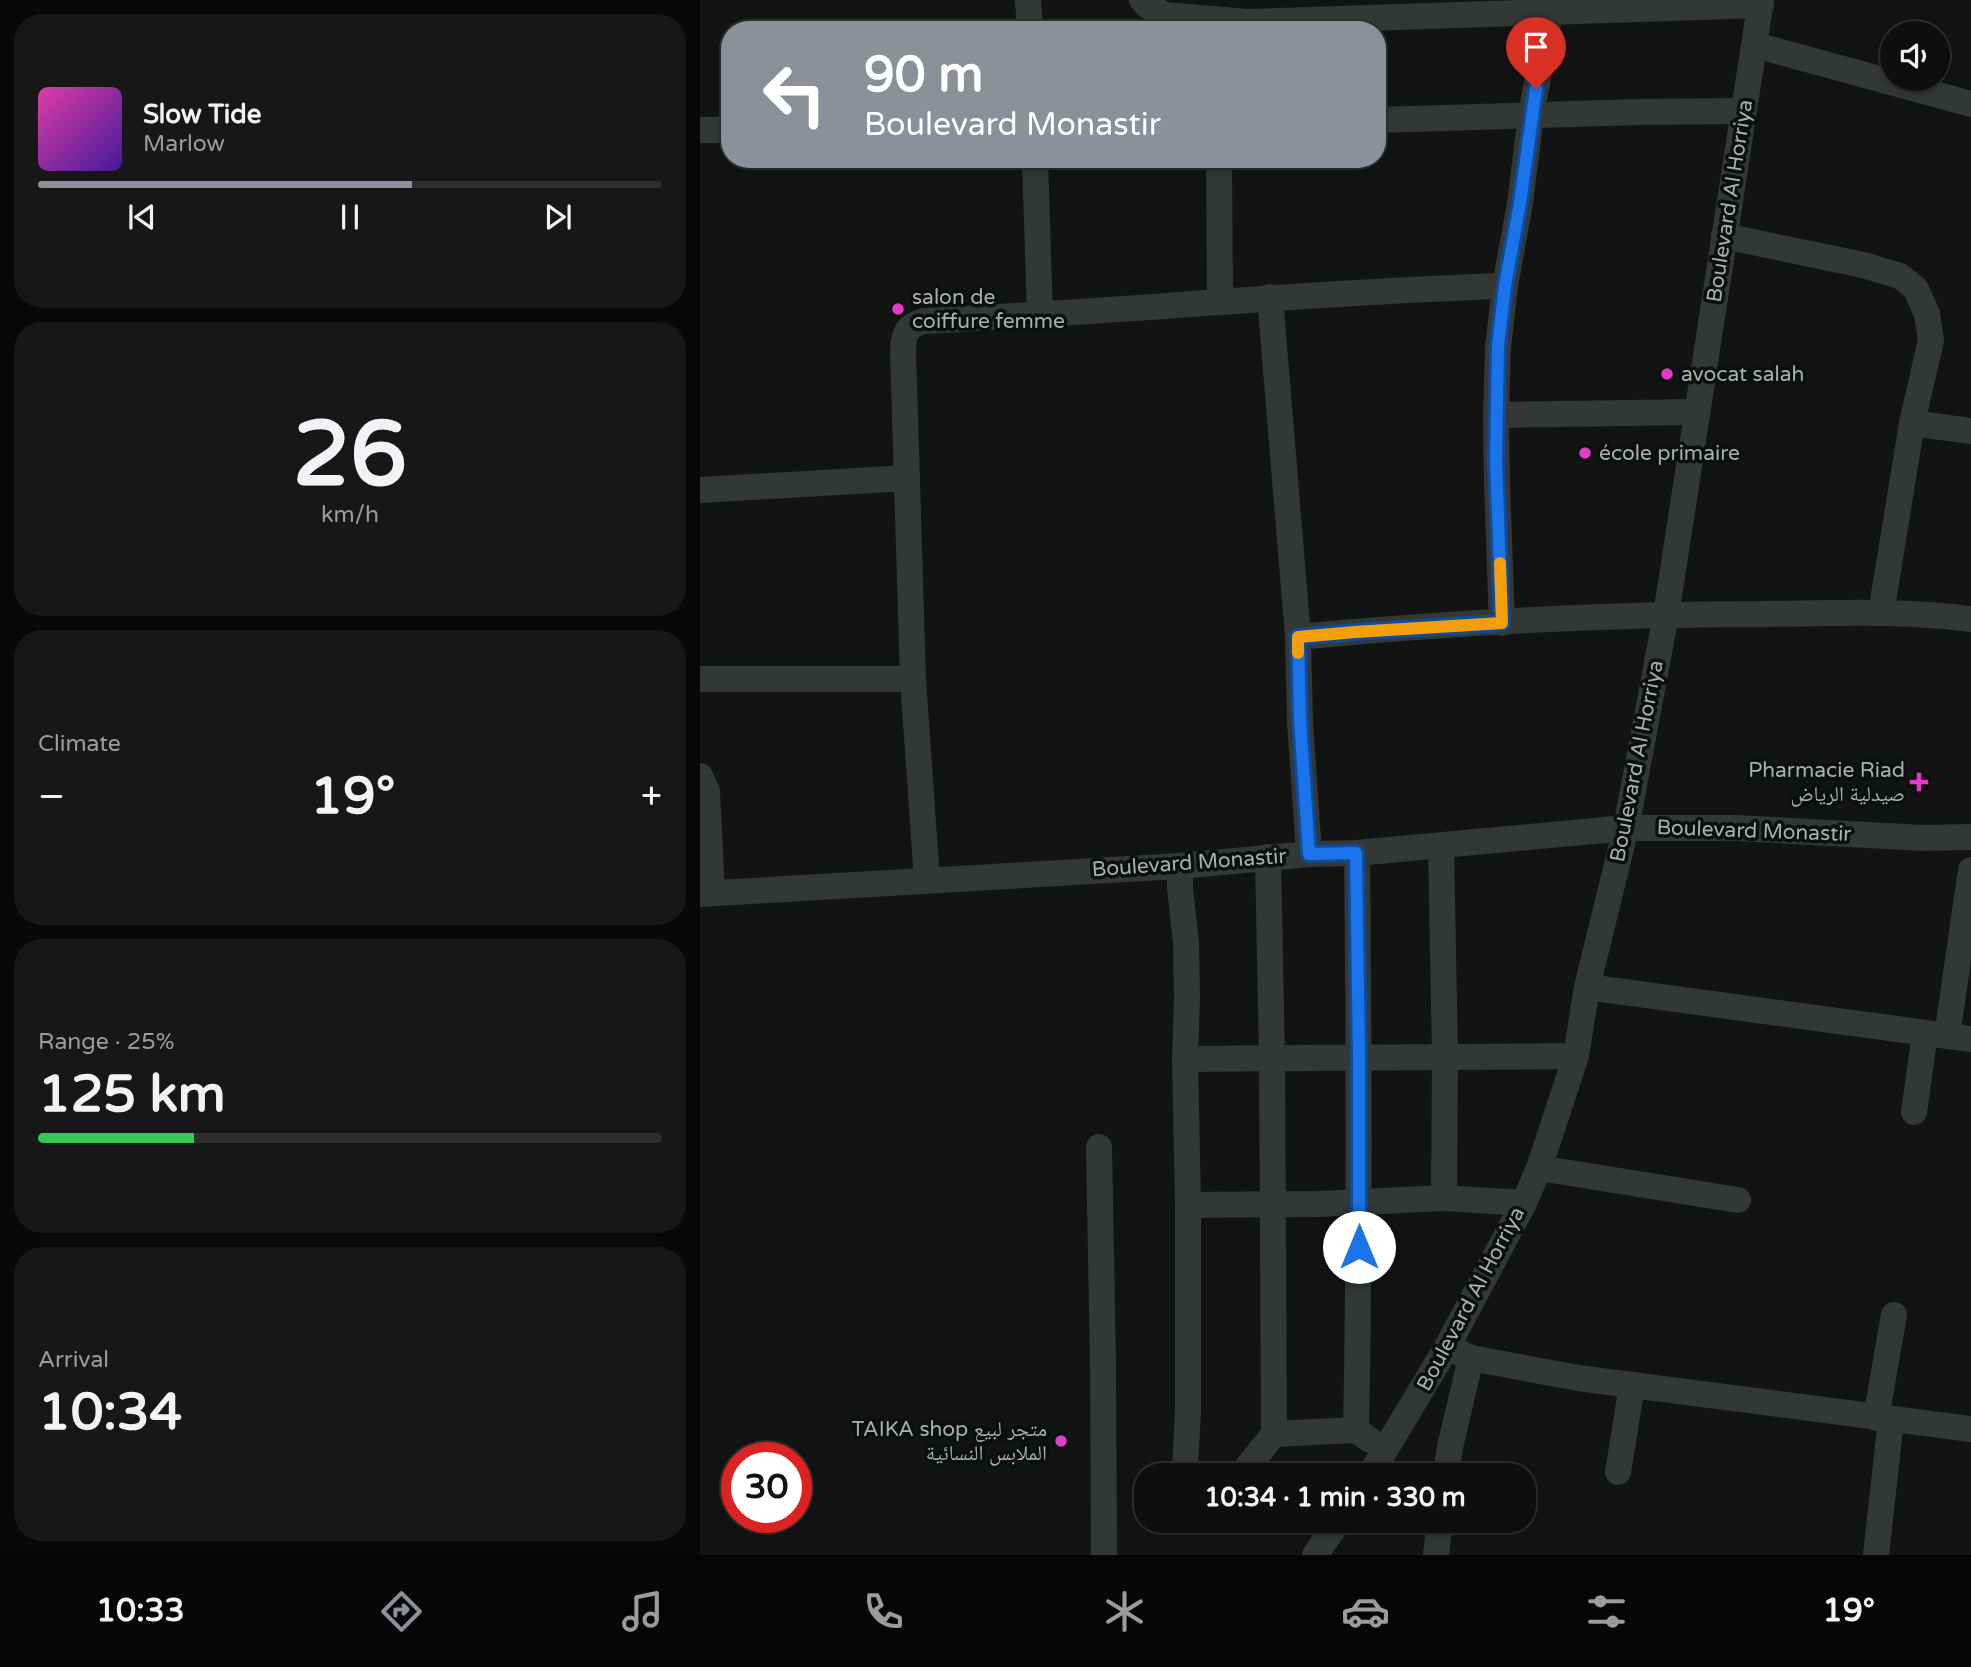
<!DOCTYPE html>
<meta charset="utf-8">
<style>
body{margin:0;font-family:"Varela Round","Noto Naskh Arabic",sans-serif;background:#171717;color:#f1f3f6;height:100vh;display:flex;flex-direction:column;font-size:26px;white-space:nowrap}
*{box-sizing:border-box;margin:0}
p{font-size:23px;color:#9b9c9e}
.icon{flex:none;width:38px;height:38px;fill:none;stroke:currentColor;stroke-width:2;stroke-linecap:round;stroke-linejoin:round}
.map{position:relative;flex:1;overflow:hidden}
.side{display:flex;flex-direction:column;gap:14px;padding:14px;background:#080808;width:700px}
.side>*{flex:none}
.banner{position:absolute;left:21px;top:21px;width:665px;height:147px;border-radius:28px;box-shadow:0 4px 10px #0003,0 0 0 2px #2e2e2e;background:#8c9099;color:#fff;overflow:hidden}
.buttons{position:absolute;left:1180px;top:21px;display:grid;gap:14px}
.buttons a{display:grid;place-items:center;width:70px;height:70px;border-radius:50%;background:#0e0e0e;box-shadow:0 4px 10px #0003,0 0 0 2px #2e2e2e;font-size:35px}
.speed{position:absolute;left:21px;top:1442px;display:flex;gap:14px;font-size:35px;font-weight:700;text-align:center}
.speed>*{display:grid;place-content:center;width:91px;height:91px;border-radius:50%;background:#0e0e0e;box-shadow:0 4px 10px #0003,0 0 0 2px #2e2e2e;line-height:1}
.speed .limit{border:10px solid #d22;background:#fff;color:#111}
.pin{position:absolute;display:grid;place-items:center;width:60px;height:60px;color:#fff;margin:-72px -30px;border-radius:50% 50% 50% 0;rotate:-45deg;box-shadow:0 0 7px #0007}
.pin .icon{rotate:45deg}
.me{position:absolute;width:77px;margin:-38px;rotate:0deg;stroke-linejoin:round;filter:drop-shadow(0 0 5px #0008)}
.turn{display:flex;align-items:center;gap:24px;height:147px;padding:0 28px;font-size:32px}
.turn .icon{width:91px;height:91px;stroke-width:2.5}
.turn b{display:block;font-size:49px;line-height:60px}
.big{font-size:52px;font-weight:700;line-height:1.1}
.side .card{flex:1;display:flex;flex-direction:column;justify-content:center;gap:10px;min-width:0;padding:0 24px;border-radius:28px;background:#171717}
.side .dial{align-items:center;gap:0}
.dial b{font-size:91px;line-height:1}
.song{display:flex;align-items:center;gap:21px}
.cover{width:84px;height:84px;border-radius:10px;background:linear-gradient(135deg,hsl(320 70% 55%),hsl(260 70% 35%))}
.played{height:7px;border-radius:4px;background:linear-gradient(90deg,#8c9099 60%,#2e2e2e 60%)}
.keys{display:flex;justify-content:space-around;direction:ltr}
.heat{display:flex;justify-content:space-between;align-items:center;font-size:38px;direction:ltr}
.charge{height:10px;border-radius:5px;background:linear-gradient(90deg,#34c759 25%,#2e2e2e 0)}
.trip{position:absolute;left:434px;top:1463px;width:402px;height:70px;border-radius:28px;background:#0e0e0e;box-shadow:0 4px 10px #0003,0 0 0 2px #2e2e2e;font-weight:700;line-height:70px;text-align:center}
.menu{display:flex;height:112px;justify-content:space-around;align-items:center;background:#060606;color:#9b9c9e}
.menu .icon{width:49px;height:49px}
.menu .current{color:#8c9099}
.menu b{font-size:32px;color:#f1f3f6}
main{display:flex;flex:1;min-height:0}
.map>svg:first-child{display:block}
.lines{fill:none;stroke-linecap:round;stroke-linejoin:round}
.street{stroke:#333835;stroke-width:26}
.route-casing{stroke:#114b97;stroke-width:18}
.route{stroke:#1a73e8;stroke-width:12}
.slow{stroke:#f59e0b;stroke-width:12}
.poi-dot{fill:#e43aca;stroke:#0d0e0e;stroke-width:2.5}
.labels{text-anchor:middle;dominant-baseline:central;stroke-width:7;stroke-linejoin:round;paint-order:stroke}
.street-label{font-size:21px;fill:#a4b3a7;stroke:#0d0e0e}
.poi-label{font-size:21px;fill:#a4b3a7;stroke:#0d0e0e;text-anchor:start}
</style>
<main>
<section class="side">
<div class="card">
<div class="song"><i class="cover"></i><div><b>Slow Tide</b><p>Marlow</p></div></div>
<div class="played"></div>
<div class="keys"><svg class="icon" aria-label="previous" viewBox="0 0 24 24"><path d="M18 5L8 12l10 7zM5 5v14"/></svg><svg class="icon" aria-label="pause" viewBox="0 0 24 24"><path d="M8 5v14M16 5v14"/></svg><svg class="icon" aria-label="next" viewBox="0 0 24 24"><path d="M6 5l10 7-10 7zM19 5v14"/></svg></div>
</div>
<div class="card dial"><b>26</b><p>km/h</p></div>
<div class="card"><p>Climate</p>
<div class="heat"><a>−</a><b class="big">19°</b><a>+</a></div>
</div>
<div class="card"><p>Range · 25%</p><b class="big">125 km</b><div class="charge"></div></div>
<div class="card"><p>Arrival</p><b class="big">10:34</b></div>
</section>
<div class="map">
<svg width="1271" height="1555" viewBox="0 0 1271 1555">
<rect width="100%" height="100%" fill="#121313"/>
<g class="lines">
<g class="street">
<path d="M328,0L330,30"/>
<path d="M442,0L448,6L465,15L547,22L1061,5"/>
<path d="M1055,45L1271,104"/>
<path d="M677,120L939,112L1043,111"/>
<path d="M0,130H30"/>
<path d="M335,159L340,316"/>
<path d="M519,159L520,301"/>
<path d="M1024,236L1163,265L1200,276L1216,289L1227,314L1231,340L1212,423L1181,613"/>
<path d="M570,297L598,637L600,721L609,854"/>
<path d="M796,415L997,412"/>
<path d="M1212,423L1271,431"/>
<path d="M0,490L207,478"/>
<path d="M802,623L797,485L796,415L798,347L805,286L820,203L831,115L850,13"/>
<path d="M598,637C753,622 913,614 1069,614C1136,613 1204,610 1271,619"/>
<path d="M0,679H213"/>
<path d="M0,776L7,791L12,893"/>
<path d="M741,846L745,1058L744,1198"/>
<path d="M480,866V888L486,943L487,998L485,1059L488,1205V1412L485,1468L487,1475"/>
<path d="M227,880L213,679L203,351C204,333 206,326 224,321C418,312 611,292 805,286"/>
<path d="M0,894L480,866L609,854L657,853L926,828H1036L1223,838L1271,837"/>
<path d="M887,987L1271,1039"/>
<path d="M1247,1036L1271,870"/>
<path d="M485,1059L876,1056"/>
<path d="M1214,1112L1225,1033"/>
<path d="M399,1147L403,1362L404,1555"/>
<path d="M839,1168L1038,1200"/>
<path d="M488,1205L619,1204L744,1198L824,1203"/>
<path d="M747,1347L771,1358L878,1378L1271,1429"/>
<path d="M1176,1418L1194,1315"/>
<path d="M656,1430C660,1238 659,1045 657,853"/>
<path d="M574,1434L656,1430L670,1440"/>
<path d="M918,1472L932,1385"/>
<path d="M541,1475L574,1434L572,1059L568,857"/>
<path d="M670,1475L747,1347L824,1203L839,1168L876,1056L887,987L926,828L966,615L1061,0"/>
<path d="M746,1475L750,1447L771,1358"/>
<path d="M615,1555L639,1521"/>
<path d="M736,1555L740,1521"/>
<path d="M1176,1555L1191,1420"/>
</g>
</g>
<g class="lines">
<g class="route-casing">
<path id="route" d="M659,1247V1059L656,853L609,854L600,720L598,637L655,632L802,623L796,461L798,346L805,286L820,203L836,89"/>
</g>
<use href="#route" class="route"/>
<path class="slow" d="M598,653V637L655,632L802,623L800,563"/>
</g>
<g class="poi-dot">
<circle cx="198" cy="309" r="7"/>
<circle cx="967" cy="374" r="7"/>
<circle cx="885" cy="453" r="7"/>
<path d="M1215.5 771.5h7v7h7v7h-7v7h-7v-7h-7v-7h7z"/>
<circle cx="361" cy="1441" r="7"/>
</g>
<g class="labels">
<g class="street-label">
<text transform="translate(1030 201) rotate(-81)">Boulevard Al Horriya</text>
<text transform="translate(937 761) rotate(-79)">Boulevard Al Horriya</text>
<text transform="translate(1054 831) rotate(2)">Boulevard Monastir</text>
<text transform="translate(489 863) rotate(-4)">Boulevard Monastir</text>
<text transform="translate(771 1299) rotate(-62)">Boulevard Al Horriya</text>
</g>
<g class="poi-label">
<text x="212" y="297">salon de<tspan x="212" dy="24">coiffure femme</tspan></text>
<text x="981" y="374">avocat salah</text>
<text x="899" y="453">école primaire</text>
<text x="1205" y="770" text-anchor="end">Pharmacie Riad<tspan x="1205" dy="24">صيدلية الرياض</tspan></text>
<text x="347" y="1429" text-anchor="end">TAIKA shop متجر لبيع<tspan x="347" dy="24">الملابس النسائية</tspan></text>
</g>
</g>
</svg>
<div class="buttons">
<a><svg class="icon" aria-label="sound" viewBox="0 0 24 24"><path d="M4 9h4l5-4v14l-5-4H4zM17 9q2 3 0 6"/></svg></a>
</div>
<div class="speed"><div class="limit">30</div></div>
<div class="pin" style="left:836px;top:89px;background:#d93025"><svg class="icon" aria-label="arrive" viewBox="0 0 24 24"><path d="M6 21V4h12l-3 4 3 4H6"/></svg></div>
<svg class="me" style="left:659px;top:1247px" viewBox="-20 -20 40 40"><circle r="19" fill="#fff"/><path d="M0-13L10 11 0 6-10 11z" fill="#1a73e8"/></svg>
<div class="trip">10:34 · 1 min · 330 m</div>
<div class="banner">
<div class="turn"><svg class="icon" aria-label="left" viewBox="0 0 24 24"><path d="M17 20v-9H6M10 6l-5 5 5 5"/></svg><div><b>90 m</b>Boulevard Monastir</div></div>
</div>
</div>
</main>
<nav class="menu">
<b>10:33</b>
<svg class="icon current" aria-label="directions" viewBox="0 0 24 24"><path d="M12 3l9 9-9 9-9-9zM9 14v-3h6M13 9l2 2-2 2"/></svg>
<svg class="icon" aria-label="music" viewBox="0 0 24 24"><path d="M9 18V5l10-2v13"/><circle cx="6" cy="18" r="3"/><circle cx="16" cy="16" r="3"/></svg>
<svg class="icon" aria-label="phone" viewBox="0 0 24 24"><path d="M5 4h4l2 5-3 2q2 4 5 5l2-3 5 2v4C11 20 4 13 5 4z"/></svg>
<svg class="icon" aria-label="climate" viewBox="0 0 24 24"><path d="M12 3v18M4 7l16 10M4 17L20 7"/></svg>
<svg class="icon" aria-label="car" viewBox="0 0 24 24"><path d="M5 17H2v-5l4-1 3-4h7l3 4 3 1v5h-3M9 17h6M6 11h13"/><circle cx="7" cy="17" r="2"/><circle cx="17" cy="17" r="2"/></svg>
<svg class="icon" aria-label="filters" viewBox="0 0 24 24"><path d="M4 7h16M4 17h16"/><circle cx="9" cy="7" r="2"/><circle cx="15" cy="17" r="2"/></svg>
<b>19°</b>
</nav>
